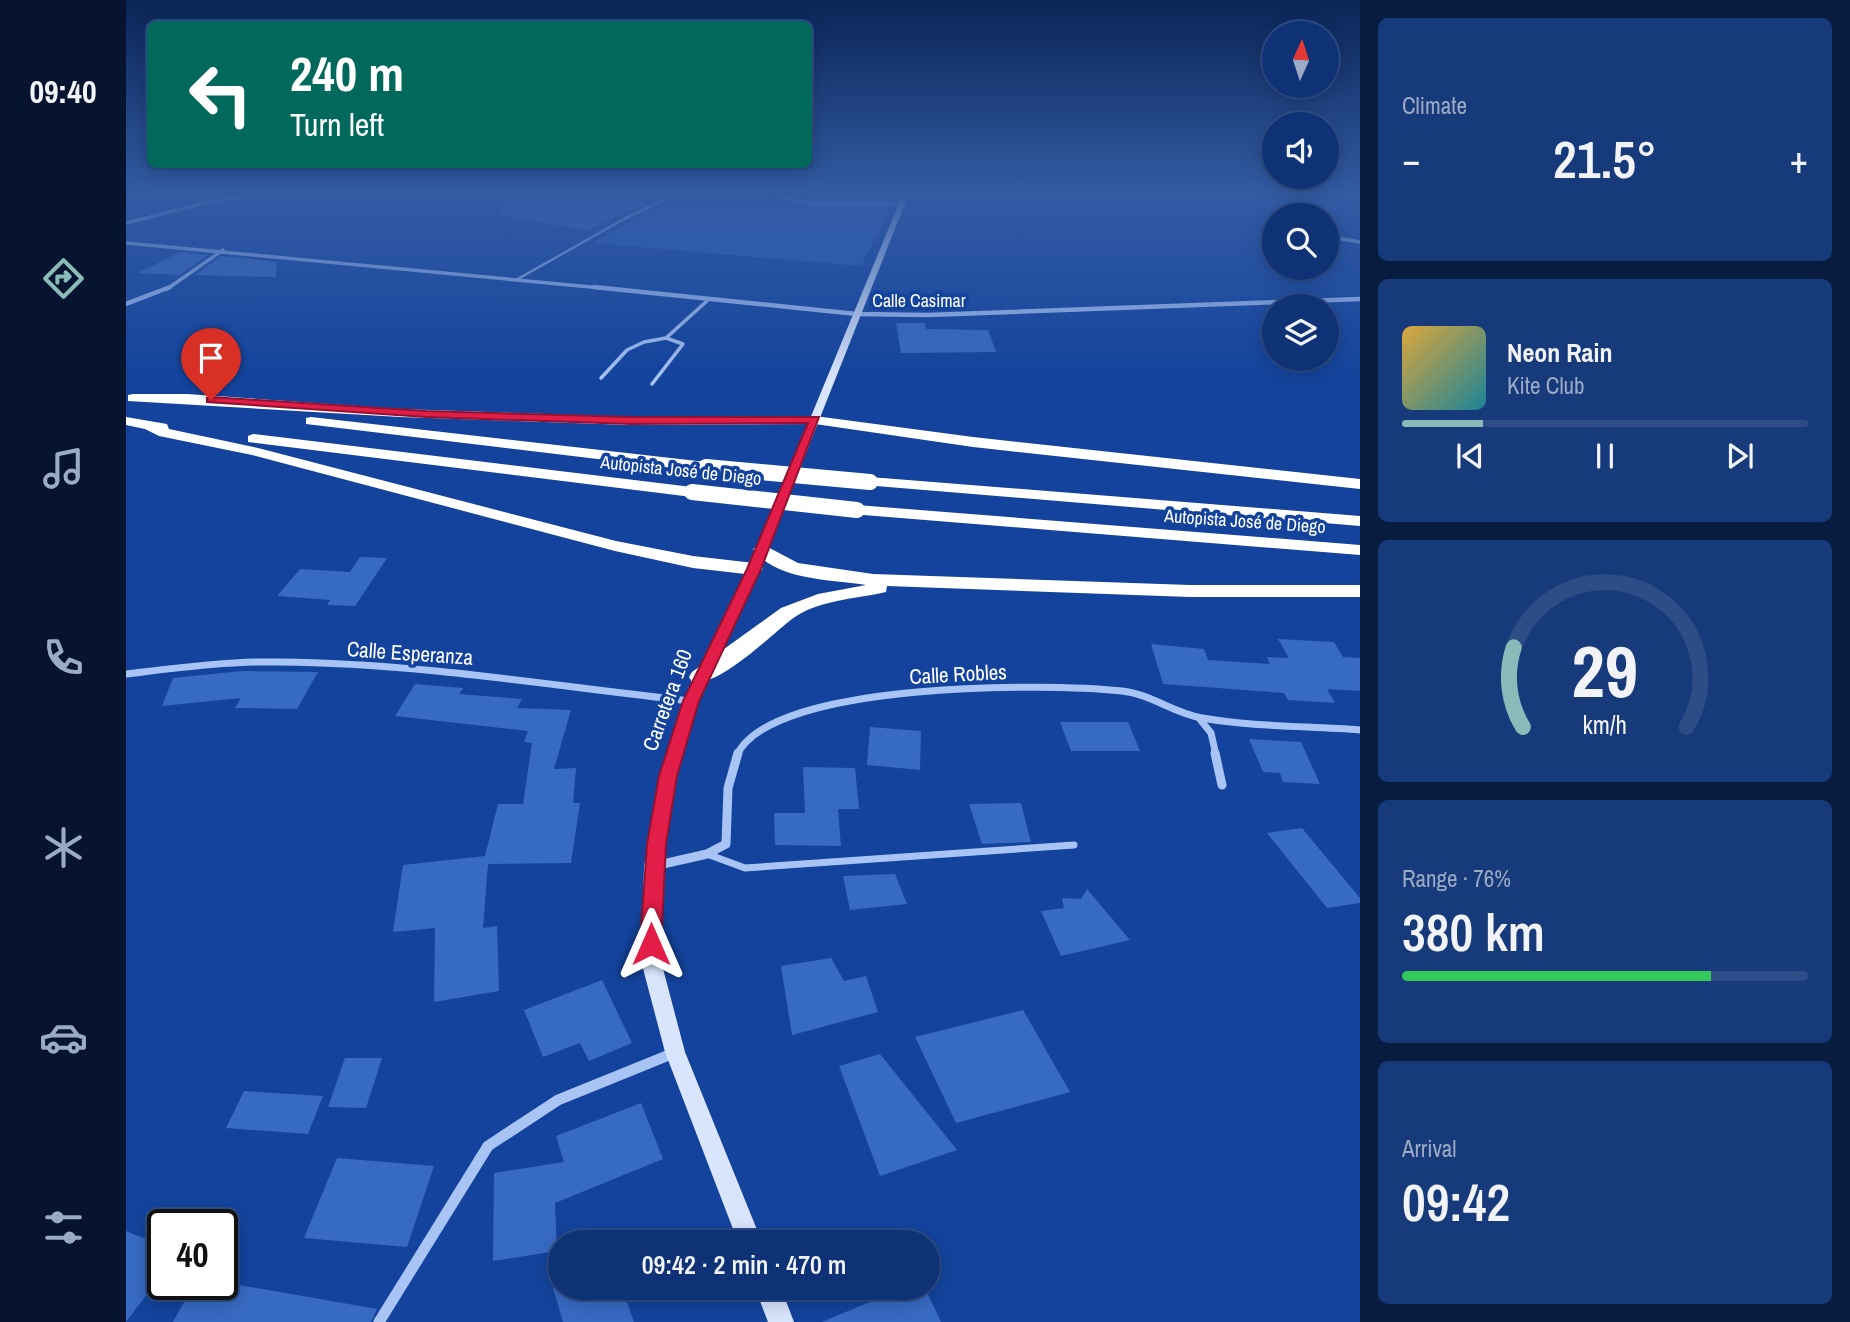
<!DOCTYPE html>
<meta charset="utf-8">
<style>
body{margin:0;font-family:"Archivo Narrow",sans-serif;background:#173a7a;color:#f1f3f6;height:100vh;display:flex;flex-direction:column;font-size:26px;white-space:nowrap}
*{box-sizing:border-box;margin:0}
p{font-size:23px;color:#9baac5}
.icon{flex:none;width:38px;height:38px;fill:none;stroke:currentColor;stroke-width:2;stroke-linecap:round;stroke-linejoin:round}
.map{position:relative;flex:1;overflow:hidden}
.sheet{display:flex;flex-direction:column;gap:18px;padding:18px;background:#081c40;width:490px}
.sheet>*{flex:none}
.top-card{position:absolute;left:21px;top:21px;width:665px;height:147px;border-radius:10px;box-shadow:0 4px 18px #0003,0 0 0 2px #2e4d87;background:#00695c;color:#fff;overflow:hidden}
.needle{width:46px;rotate:3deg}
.tools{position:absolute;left:1136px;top:21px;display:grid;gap:14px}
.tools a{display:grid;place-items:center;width:77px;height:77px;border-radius:50%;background:#0e3275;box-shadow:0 4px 18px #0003,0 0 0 2px #2e4d87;font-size:35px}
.speed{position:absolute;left:21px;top:1209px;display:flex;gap:14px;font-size:35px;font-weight:700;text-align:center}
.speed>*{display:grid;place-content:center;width:91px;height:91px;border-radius:50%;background:#0e3275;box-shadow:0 4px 18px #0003,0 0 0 2px #2e4d87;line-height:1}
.speed .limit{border:4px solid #111;border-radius:10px;background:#fff;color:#111}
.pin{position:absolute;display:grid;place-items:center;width:60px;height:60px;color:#fff;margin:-72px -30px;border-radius:50% 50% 50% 0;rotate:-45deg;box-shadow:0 0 7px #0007}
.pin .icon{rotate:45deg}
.me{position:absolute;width:77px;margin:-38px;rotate:0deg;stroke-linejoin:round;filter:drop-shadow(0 0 5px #0008)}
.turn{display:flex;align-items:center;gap:24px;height:147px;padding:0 28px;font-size:32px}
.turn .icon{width:91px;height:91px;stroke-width:2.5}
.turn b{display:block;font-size:49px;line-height:60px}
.big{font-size:52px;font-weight:600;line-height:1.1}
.sheet .widget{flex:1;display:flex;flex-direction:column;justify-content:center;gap:10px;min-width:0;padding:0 24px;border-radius:10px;background:#173a7a}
.sheet .dial{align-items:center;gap:0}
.dial svg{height:182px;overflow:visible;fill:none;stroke:#2e4d87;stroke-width:7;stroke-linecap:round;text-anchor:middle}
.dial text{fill:#f1f3f6;stroke:none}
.song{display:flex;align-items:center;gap:21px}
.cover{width:84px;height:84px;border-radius:10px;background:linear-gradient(135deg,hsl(40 70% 55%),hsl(190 70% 35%))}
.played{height:7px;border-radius:4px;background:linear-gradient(90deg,#8bbbb9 20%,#2e4d87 20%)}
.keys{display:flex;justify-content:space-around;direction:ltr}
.heat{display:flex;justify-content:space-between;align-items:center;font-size:38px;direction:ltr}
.charge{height:10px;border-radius:5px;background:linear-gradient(90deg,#34c759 76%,#2e4d87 0)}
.trip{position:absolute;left:422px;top:1230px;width:392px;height:70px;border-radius:35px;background:#0e3275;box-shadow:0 4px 18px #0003,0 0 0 2px #2e4d87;font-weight:600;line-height:70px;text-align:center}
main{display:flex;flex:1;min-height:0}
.tabs{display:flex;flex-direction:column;width:126px;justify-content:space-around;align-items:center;background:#06142f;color:#9baac5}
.tabs .icon{width:49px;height:49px}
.tabs .active{color:#8bbbb9}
.tabs b{font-size:32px;color:#f1f3f6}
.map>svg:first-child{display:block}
.green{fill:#265cba}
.building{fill:#376ac2}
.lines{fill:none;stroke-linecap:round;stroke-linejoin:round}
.lane-far2{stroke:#a8c4f4;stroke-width:2.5}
.lane-far1{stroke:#a8c4f4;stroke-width:3.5}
.lane{stroke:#a8c4f4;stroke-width:7}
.street-far4{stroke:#a8c4f4;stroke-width:3.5}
.street-far3{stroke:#a8c4f4;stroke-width:4.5}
.street-far2{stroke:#a8c4f4;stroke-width:7}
.street-far1{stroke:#a8c4f4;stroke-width:9}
.street{stroke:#a8c4f4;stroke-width:11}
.secondary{fill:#d8e5fd;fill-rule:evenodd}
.highway{fill:#fff;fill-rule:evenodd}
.highway-bridge{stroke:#fff;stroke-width:16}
.route{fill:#e11d48;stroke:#92132f;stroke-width:2}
.labels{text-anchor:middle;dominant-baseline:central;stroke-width:7;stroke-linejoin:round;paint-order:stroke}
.far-street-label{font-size:18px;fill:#fff;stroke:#13439c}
.street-label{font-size:21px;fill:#fff;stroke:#13439c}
</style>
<main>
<nav class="tabs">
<b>09:40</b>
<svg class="icon active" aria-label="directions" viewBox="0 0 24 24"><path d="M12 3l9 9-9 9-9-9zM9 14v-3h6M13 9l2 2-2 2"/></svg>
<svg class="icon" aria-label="music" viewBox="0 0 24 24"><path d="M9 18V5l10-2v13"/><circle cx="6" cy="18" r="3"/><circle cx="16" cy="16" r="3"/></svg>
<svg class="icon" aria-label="phone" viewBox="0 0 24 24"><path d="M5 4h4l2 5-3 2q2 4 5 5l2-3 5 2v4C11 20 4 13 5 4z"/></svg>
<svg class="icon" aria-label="climate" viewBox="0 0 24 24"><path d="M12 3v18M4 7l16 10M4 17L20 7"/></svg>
<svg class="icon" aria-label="car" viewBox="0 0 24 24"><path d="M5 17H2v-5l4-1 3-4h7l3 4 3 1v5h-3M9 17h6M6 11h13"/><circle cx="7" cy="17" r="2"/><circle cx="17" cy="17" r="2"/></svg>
<svg class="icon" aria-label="filters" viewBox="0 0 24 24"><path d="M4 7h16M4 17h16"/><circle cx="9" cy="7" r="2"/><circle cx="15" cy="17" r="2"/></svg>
</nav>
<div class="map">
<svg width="1234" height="1322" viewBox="0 0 1234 1322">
<rect width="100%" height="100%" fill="#13439c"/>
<path class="green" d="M637,204L766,205L735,266L466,243L536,205L622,207Z"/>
<g class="building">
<path d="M497,197L493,203L520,204L461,230L374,215L375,203H421L426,198Z"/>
<path d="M54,252L82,255L54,275L12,273Z"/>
<path d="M95,256L151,262L150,277L69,275Z"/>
<path d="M770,323H799L800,329L862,330L870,352L775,353Z"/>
<path d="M234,557L261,558L229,606L201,605L204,600L151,596L174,569L224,572Z"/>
<path d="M1152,639L1208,642L1217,657L1234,658V691L1201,689L1209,703L1162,700L1158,693L1037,684L1025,644L1078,649L1082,660L1144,664L1141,657L1163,658Z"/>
<path d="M116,671L192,672L171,709L109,708L115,698L36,706L47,678Z"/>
<path d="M289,684L337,688L333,694L396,699L391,708L445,710L428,769L450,768L447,803H454L445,863L362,864L357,928L371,926L373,991L308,1002L309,928L267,932L277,865L359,856L372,804H397L406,743L398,742L402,731L269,716Z"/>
<path d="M934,722H1002L1014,751H945Z"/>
<path d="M744,727L795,731L794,770L741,765Z"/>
<path d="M1123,739L1175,742L1194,784L1157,782L1154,773L1137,772Z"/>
<path d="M677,767L729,768L733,809H712L715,846L649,845L648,813H679Z"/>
<path d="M895,803L905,842L856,844L843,804Z"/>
<path d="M1176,828L1234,898V903L1201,908L1141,833Z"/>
<path d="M769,874L781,904L724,910L717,876Z"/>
<path d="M961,889L1004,940L935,956L915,911L938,908L936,898L955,899Z"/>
<path d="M705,958L718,981L740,976L752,1012L666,1035L655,966Z"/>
<path d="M476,980L506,1043L463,1061L454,1043L417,1057L398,1010Z"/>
<path d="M897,1010L944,1092L830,1123L789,1037Z"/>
<path d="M754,1054L831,1150L754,1176L713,1066Z"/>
<path d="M219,1058H256L240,1108L202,1107Z"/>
<path d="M118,1091L197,1096L182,1134L100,1128Z"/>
<path d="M515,1103L537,1159L429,1203L431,1251L367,1261L368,1173L438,1162L430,1136Z"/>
<path d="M211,1158L308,1166L281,1247L178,1238Z"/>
<path d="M0,1231L37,1246V1273L0,1322Z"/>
<path d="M96,1282L251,1309L245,1322H47L68,1284H96Z"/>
<path d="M427,1288H496L508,1322H437Z"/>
<path d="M777,1288H799L815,1322H696Z"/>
</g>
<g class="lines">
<path class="lane-far2" d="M390,280L498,219"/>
<g class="lane-far1">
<path d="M475,378L501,350L518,342L540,338L582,300"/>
<path d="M526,384L557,344L540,338"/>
</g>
<path class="lane" d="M581,854L619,868L948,845"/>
<g class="street-far4">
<path d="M372,196H420"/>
<path d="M649,196L691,204H774"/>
<path d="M498,219L546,196"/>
<path d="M0,223L87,201L118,197L339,196"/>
<path d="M1200,236L1234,242"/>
<path d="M0,243L486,289"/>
<path d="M41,289L97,250"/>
</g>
<g class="street-far3">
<path d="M468,287L731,314L802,315L1234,299"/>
<path d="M0,304L44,287"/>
</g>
<g class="street-far2">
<path d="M0,674C51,668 102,661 153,662C291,663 428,686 565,701"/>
<path d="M1073,718L1085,733L1090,755"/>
<path d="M611,755C646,681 922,683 996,691C1025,694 1047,713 1076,718C1128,727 1182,726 1234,730"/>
</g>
<g class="street-far1">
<path d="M1089,753L1096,785"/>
<path d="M528,866L581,854L600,844L602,788L612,753"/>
</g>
<path class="street" d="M253,1322L362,1146L432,1100L548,1053"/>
<g class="secondary">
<path d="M776,196H782L634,569L572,701L550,776L536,867L535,961L559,1052L636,1242H612L539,1052L515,961L518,867L534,776L558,701L622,569Z"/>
<path d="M629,1288H655L668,1322H642Z"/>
</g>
<g class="highway">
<path d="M7,394H61L274,409L504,417L689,416L847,437L1234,479V489L847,447L689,424L504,425L274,417L2,401V395Z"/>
<path d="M0,417L41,424L43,429L132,448L490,541L567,556L628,563L637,569L628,575L567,568L489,551L126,455L33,436L19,429L0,425Z"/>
<path d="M185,417L580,462L588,467L580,472L180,424V418Z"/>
<path d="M127,434L566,487L574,492L566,497L122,442V436Z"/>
<path d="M744,477L1234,516V526L738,485V479Z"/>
<path d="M731,505L1234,545V555L725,514L722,510Z"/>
<path d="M636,544L672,563L747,574L1064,585H1234V597H1064L761,586L760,592C730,599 691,600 666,619C645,635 592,688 566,682L563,677L566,672L655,608L692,594L740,585C704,579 651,581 627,549Z"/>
</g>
<g class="highway-bridge">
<path d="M580,467L744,482"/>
<path d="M566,492L731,510"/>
</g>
</g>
<linearGradient id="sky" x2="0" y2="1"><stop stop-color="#0a2556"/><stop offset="0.51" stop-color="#335ba4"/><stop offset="1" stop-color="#335ba4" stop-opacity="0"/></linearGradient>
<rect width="1234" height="381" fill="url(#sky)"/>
<path class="route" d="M85,397L300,411L504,417H693L635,569L573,701L551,776L540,844L535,944L532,950L525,953L517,950L514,944L521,844L533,776L557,701L621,569L682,423L504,424L300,417L81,402V398Z"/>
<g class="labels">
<g class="far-street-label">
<text x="793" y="300">Calle Casimar</text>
<text transform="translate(555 470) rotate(6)">Autopista José de Diego</text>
<text transform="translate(1119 521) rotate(4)">Autopista José de Diego</text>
</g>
<g class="street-label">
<text transform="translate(284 653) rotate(4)">Calle Esperanza</text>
<text transform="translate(832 674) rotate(-3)">Calle Robles</text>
<text transform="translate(541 700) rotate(-70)">Carretera 160</text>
</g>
</g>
</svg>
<div class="tools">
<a><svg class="needle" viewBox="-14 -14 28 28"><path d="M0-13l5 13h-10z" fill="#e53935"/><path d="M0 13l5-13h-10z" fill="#9baac5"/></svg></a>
<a><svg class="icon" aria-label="sound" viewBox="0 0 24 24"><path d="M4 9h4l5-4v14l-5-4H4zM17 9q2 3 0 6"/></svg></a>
<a><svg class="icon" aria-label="search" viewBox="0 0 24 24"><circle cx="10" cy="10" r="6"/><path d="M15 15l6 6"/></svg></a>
<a><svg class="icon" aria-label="layers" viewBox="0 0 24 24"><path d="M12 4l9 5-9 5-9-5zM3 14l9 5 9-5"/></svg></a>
</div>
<div class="speed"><div class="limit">40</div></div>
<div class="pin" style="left:85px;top:400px;background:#d93025"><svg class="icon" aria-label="arrive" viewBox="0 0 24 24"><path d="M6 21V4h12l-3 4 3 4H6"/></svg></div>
<svg class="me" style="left:525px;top:944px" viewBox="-20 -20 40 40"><path d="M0-17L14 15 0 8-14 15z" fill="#e11d48" stroke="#fff" stroke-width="4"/></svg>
<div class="trip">09:42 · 2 min · 470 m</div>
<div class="top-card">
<div class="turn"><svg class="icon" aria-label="left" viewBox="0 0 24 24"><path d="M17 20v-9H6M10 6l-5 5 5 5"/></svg><div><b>240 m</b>Turn left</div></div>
</div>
</div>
<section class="sheet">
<div class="widget"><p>Climate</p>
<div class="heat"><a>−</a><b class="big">21.5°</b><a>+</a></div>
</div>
<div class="widget">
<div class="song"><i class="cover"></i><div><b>Neon Rain</b><p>Kite Club</p></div></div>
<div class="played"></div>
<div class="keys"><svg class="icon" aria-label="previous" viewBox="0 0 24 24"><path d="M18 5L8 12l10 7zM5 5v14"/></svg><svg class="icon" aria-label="pause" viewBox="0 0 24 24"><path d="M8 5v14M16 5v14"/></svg><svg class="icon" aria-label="next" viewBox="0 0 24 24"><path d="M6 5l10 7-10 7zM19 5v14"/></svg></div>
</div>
<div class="widget dial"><svg viewBox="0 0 100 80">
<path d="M14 69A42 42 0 1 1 86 69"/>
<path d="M14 69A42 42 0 0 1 10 34" stroke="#8bbbb9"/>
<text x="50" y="56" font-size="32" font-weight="700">29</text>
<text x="50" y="72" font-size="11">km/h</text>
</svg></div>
<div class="widget"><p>Range · 76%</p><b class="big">380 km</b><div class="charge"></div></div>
<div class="widget"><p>Arrival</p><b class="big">09:42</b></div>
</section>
</main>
